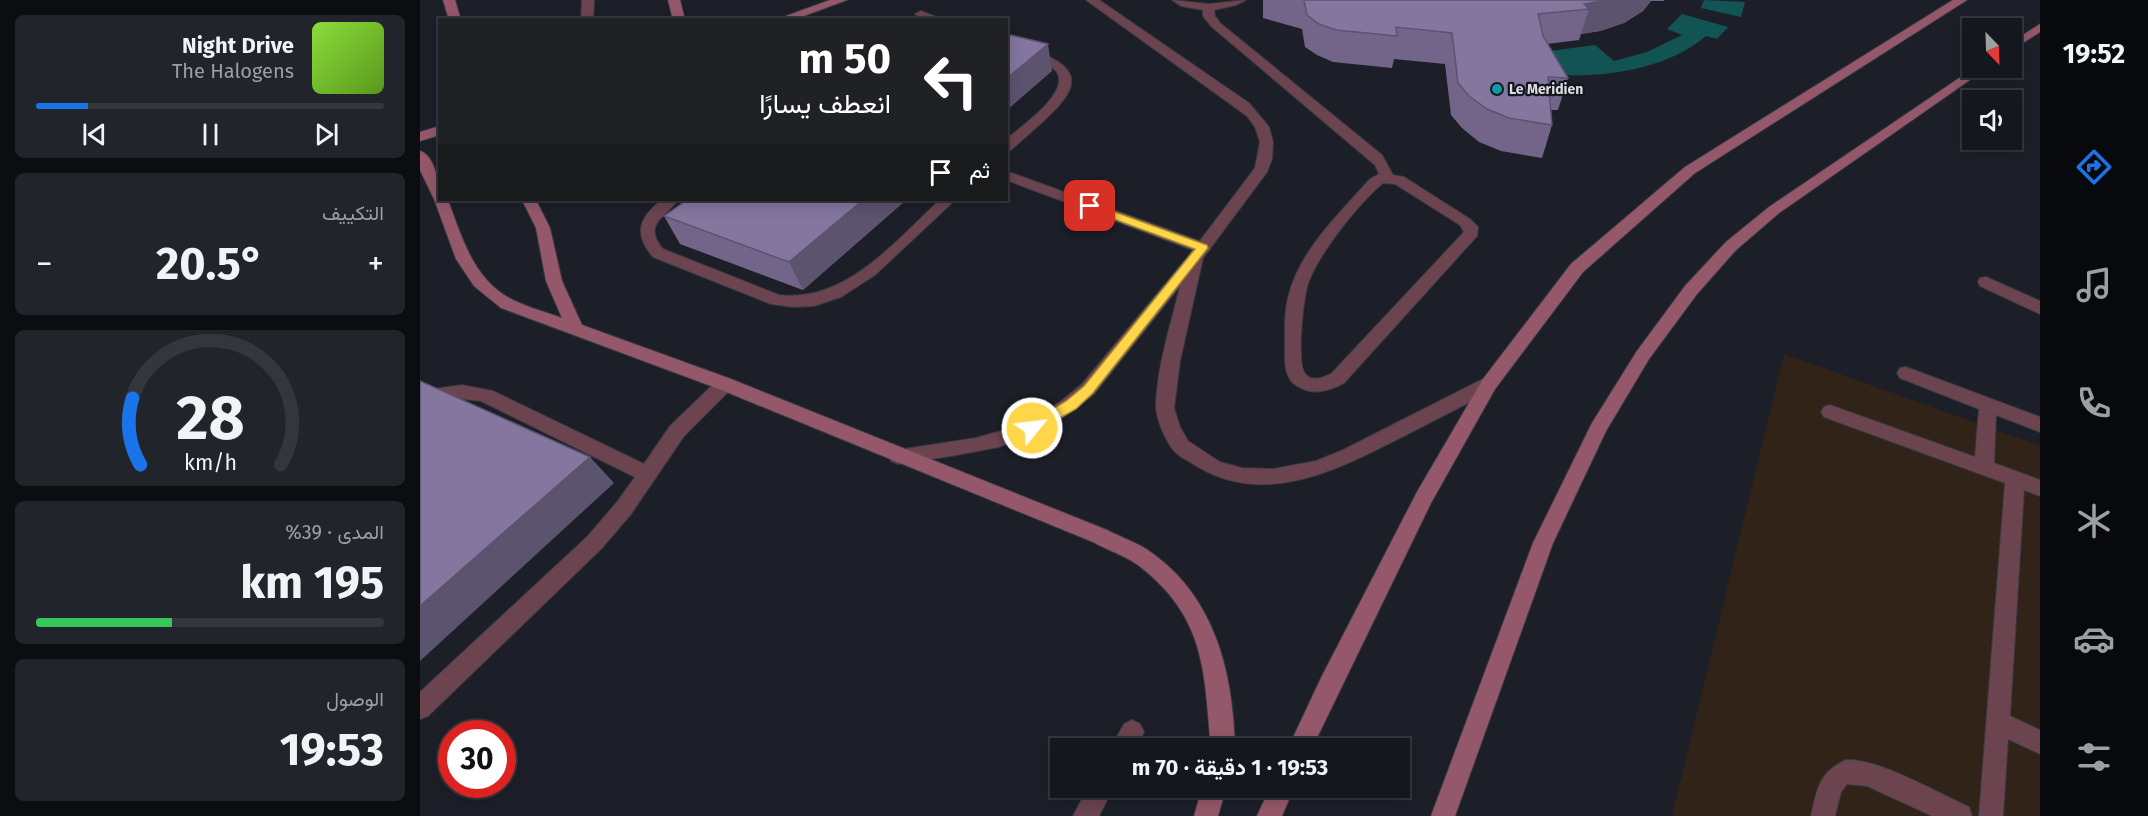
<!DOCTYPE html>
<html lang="ar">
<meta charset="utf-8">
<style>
body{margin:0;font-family:"Fira Sans",Vazirmatn,sans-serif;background:#22242b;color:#f1f3f6;direction:rtl;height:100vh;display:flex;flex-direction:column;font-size:22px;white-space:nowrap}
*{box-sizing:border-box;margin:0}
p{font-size:20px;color:#9d9fa4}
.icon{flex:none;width:33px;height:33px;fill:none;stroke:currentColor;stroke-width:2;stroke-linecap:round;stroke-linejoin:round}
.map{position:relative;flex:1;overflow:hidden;direction:ltr}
.drawer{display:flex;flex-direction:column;gap:15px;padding:15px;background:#0c0d10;width:420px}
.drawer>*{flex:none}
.guide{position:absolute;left:18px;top:18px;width:570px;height:183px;border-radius:0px;box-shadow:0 3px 15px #0003,0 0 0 2px #34363c;direction:rtl;background:#202124;color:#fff;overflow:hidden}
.needle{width:39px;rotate:157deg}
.tools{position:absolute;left:1542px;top:18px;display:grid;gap:12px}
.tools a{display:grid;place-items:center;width:60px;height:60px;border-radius:0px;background:#15171e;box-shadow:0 3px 15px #0003,0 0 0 2px #34363c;font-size:30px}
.speed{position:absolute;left:18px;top:720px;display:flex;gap:12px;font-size:30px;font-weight:700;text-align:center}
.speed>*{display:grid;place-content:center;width:78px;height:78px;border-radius:50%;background:#15171e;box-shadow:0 3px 15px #0003,0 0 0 2px #34363c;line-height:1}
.speed .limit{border:9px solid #d22;background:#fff;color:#111}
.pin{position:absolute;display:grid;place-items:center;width:51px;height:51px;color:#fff;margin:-26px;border-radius:12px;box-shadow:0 3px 9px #0006}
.me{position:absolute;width:66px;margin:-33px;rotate:61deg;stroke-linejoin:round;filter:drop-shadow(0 0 4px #0008)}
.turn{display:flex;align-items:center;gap:21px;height:126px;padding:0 18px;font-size:27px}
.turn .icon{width:78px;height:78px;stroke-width:2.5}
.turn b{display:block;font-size:42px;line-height:51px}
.then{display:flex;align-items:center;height:57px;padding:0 18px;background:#0003;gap:12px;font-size:22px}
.big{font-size:45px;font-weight:700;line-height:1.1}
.drawer .widget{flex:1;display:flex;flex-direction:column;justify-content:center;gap:9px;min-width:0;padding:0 21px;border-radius:9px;background:#22242b}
.drawer .dial{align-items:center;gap:0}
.dial svg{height:156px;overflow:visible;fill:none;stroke:#34363c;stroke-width:7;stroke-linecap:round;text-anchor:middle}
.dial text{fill:#f1f3f6;stroke:none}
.song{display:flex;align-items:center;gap:18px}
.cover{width:72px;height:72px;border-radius:9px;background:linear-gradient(135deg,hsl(90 70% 55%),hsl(90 70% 35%))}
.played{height:6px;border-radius:3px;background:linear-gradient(90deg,#1a73e8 15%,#34363c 15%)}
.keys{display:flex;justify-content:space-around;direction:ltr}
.heat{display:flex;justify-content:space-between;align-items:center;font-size:33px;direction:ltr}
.charge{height:9px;border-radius:4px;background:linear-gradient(90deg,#34c759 39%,#34363c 0)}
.trip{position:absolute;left:630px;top:738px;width:360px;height:60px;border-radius:0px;background:#15171e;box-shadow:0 3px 15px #0003,0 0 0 2px #34363c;font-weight:700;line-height:60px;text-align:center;direction:rtl}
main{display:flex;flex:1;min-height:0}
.dock{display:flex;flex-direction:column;width:108px;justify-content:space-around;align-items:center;background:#08090c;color:#9d9fa4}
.dock .icon{width:42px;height:42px}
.dock .active{color:#1a73e8}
.dock b{font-size:27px;color:#f1f3f6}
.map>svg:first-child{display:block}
.commercial{fill:#322318}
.water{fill:#125454}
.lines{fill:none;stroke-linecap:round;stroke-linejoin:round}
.lane-casing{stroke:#373a42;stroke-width:2}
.street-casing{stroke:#373a42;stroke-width:2}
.secondary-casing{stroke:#373a42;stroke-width:2}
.lane{fill:#6b444f;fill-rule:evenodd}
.street{fill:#6b444f;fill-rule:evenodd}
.secondary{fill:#95586a;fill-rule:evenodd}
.wall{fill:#726589}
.shaded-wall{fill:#5c536f}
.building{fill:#84769f;stroke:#5c536f;stroke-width:1.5}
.route{fill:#ffd54a;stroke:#a68a30;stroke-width:1.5}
.culture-dot{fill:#0f9aa8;stroke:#13161e;stroke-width:2}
.labels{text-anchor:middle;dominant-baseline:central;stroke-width:4.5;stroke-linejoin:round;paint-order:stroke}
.far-poi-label{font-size:14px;font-weight:bold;fill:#dbdde3;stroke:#13161e;text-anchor:start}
</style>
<main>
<nav class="dock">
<b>19:52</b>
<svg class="icon active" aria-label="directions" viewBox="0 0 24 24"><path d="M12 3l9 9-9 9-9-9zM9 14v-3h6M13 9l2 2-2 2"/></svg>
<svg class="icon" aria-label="music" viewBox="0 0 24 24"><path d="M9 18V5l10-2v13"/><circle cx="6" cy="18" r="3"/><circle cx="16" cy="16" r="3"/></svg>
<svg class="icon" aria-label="phone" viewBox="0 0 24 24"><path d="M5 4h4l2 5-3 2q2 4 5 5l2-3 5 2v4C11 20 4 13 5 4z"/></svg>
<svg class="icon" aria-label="climate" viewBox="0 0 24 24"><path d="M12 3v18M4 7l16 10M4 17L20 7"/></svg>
<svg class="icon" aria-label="car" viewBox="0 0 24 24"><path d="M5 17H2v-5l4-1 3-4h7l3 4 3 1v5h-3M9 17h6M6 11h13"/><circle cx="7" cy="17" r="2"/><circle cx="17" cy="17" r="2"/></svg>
<svg class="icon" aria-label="filters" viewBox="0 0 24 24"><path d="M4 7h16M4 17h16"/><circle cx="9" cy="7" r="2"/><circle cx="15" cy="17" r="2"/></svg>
</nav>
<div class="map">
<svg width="1620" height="816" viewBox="0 0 1620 816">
<rect width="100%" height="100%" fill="#1c1f28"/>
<path class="commercial" d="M1364,354L1620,446V816H1252Z"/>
<g class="water">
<path d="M1284,0L1325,2L1321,17L1281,8Z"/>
<path d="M1262,14L1308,27L1297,39L1286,36C1249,68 1190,77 1142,75L1130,51L1175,45L1194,61L1227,52L1262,35L1247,29Z"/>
</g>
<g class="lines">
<g class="lane-casing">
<g id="lane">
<path d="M162,0H174L173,20H161Z"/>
<path d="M752,0L789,4L826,0L816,5L794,10L795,16L800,23L962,155L973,175L984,177L1050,219L1058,227L1057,236L924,383C910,391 892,396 877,386C864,378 865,362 865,349C865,331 864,312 869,294C881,249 920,213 950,179L959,174L955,165L792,27L783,16V10L761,6ZM963,183L975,184L1040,225L1044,232L912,373C903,378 890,383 884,372C877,359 883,296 889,281C900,252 939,203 963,183Z"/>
<path d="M501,11L519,18L520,20C511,20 502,21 495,14Z"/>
<path d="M586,42C695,70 647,99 591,150L586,151V139C601,127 656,89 634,69C621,58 602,54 586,49Z"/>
<path d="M586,171L788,244L791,248L788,252H778L586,180Z"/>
<path d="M242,200H258C245,217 222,225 243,249L359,295C426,303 475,241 520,200H535L455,275L421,297L394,306L373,307L351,304L233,257C213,234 219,217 242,200Z"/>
<path d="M1566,277L1620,301V314L1560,286L1558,282L1560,278Z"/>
<path d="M1486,367L1620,417V432L1576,415L1574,463L1620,480V496L1604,490L1590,716L1620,730V754L1588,739L1583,816H1559L1585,483L1404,417L1401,412L1404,407L1410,405L1555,457L1559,409L1480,378L1477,373L1480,368Z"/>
<path d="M305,377L311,379L314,384L311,389L264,436L211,514L182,548L8,716L0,719V692L168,536L197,502L215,477L61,401L34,398L0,405V391L42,385L73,391L224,464L250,426L299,379Z"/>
<path d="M712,720L720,724L724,732L716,748H691L704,724Z"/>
<path d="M1426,760C1458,758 1518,793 1549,807L1552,816H1512L1447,786L1427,784L1421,792L1415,816H1391C1397,789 1399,772 1426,760Z"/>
<path d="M668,788H693L679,816H653Z"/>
</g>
</g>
<g class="street-casing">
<path id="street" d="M666,0H679L829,103L849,127L853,142L852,159L847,172L783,258L760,361L754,408L760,427L768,441L800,462L822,468L853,469L896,461L923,450L1063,379L1069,377L1075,379L1078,384L1075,389C1044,405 1013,421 982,437C915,471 841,510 770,462C765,459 759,456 755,452C746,442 736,419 736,406C737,366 751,325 760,286L674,394L631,426L579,447L531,456L478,464L471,461L469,456L471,451L556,438L595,427L640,402L662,384L767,258L835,168L840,142L835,127L827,116Z"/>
</g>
<g class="secondary-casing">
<g id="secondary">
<path d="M23,0H35L41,20H29Z"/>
<path d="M248,0H260L265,20H253Z"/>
<path d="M410,0H427L373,20H355Z"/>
<path d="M1533,0H1547L1275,173L1163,272L1075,389L1011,503L892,748H868L902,676L997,492L1063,379L1151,264L1265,167Z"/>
<path d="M1620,24V32L1592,50V42Z"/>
<path d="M1554,68H1567L1359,213L1316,250L1277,294L1229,359L1186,431L1133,543L1035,816H1011L1113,543L1172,423L1217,351L1265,286L1306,242L1349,207Z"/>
<path d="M20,126V135L0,141V132Z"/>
<path d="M0,151C15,155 20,186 20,200H28C42,238 54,281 93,300C109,308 126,312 142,318L126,281L116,228L102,200H116L130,228L142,281L162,325L311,379L687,530C702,538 719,543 732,553C796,599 813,674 815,748H791C784,671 786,617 718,565C704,555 687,550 673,542L299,389L81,308L54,286L36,259L14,199L0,170Z"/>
<path d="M782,788H806L798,816H774Z"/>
<path d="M850,788H874L862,816H837Z"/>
</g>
</g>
<use href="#lane" class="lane"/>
<use href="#street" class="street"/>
<use href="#secondary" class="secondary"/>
</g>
<g class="wall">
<path d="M843,0H1244V1H1231L1223,11L1204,23L1180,31L1161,34L1159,40L1127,44L1148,78L1138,110H1131L1132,125L1122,158L1081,151L1059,142L1042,128L1031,115L1025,64L974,59L972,68L913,62L897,55L885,47L882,29L843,18Z"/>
<path d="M486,200L383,290L260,244L244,216Z"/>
</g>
<g class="shaded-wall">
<path d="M1188,0H1231L1223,11L1204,23L1180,31L1161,34L1169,9L1164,4Z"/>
<path d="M628,44L632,71L586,111V79Z"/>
<path d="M443,200H486L383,290L369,262Z"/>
<path d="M170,457L194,483L0,661V606Z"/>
</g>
<g class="building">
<path d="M884,0H1188L1164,4L1169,9L1118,14L1123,36L1148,78L1128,77L1132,125L1089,118L1067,109L1049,96L1038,83L1032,33L976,27L977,36L916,30L899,24L887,15Z"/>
<path d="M521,17L530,20H518Z"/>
<path d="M586,34L628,44L586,79Z"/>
<path d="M267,200H443L369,262L244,216Z"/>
<path d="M0,381L170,457L0,606Z"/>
</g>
<path class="route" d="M670,203L787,245L788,248L673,393L656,409L612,434L605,428L607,425L646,401L664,386L775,249L666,209L664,206Z"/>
<circle class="culture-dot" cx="1077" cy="89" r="6"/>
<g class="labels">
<g class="far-poi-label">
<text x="1089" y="89">Le Meridien</text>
</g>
</g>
</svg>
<div class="tools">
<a><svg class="needle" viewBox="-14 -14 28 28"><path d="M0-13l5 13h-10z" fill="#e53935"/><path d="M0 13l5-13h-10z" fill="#9d9fa4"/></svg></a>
<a><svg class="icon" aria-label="sound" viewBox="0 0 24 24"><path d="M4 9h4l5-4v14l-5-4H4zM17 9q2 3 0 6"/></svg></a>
</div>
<div class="speed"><div class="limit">30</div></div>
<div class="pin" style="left:670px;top:206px;background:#d93025"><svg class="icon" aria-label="arrive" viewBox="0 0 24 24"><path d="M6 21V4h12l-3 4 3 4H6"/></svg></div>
<svg class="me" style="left:612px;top:428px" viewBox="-20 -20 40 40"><circle r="17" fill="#ffd54a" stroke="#fff" stroke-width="3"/><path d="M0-11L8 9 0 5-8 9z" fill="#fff"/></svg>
<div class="trip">19:53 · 1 دقيقة · 70 m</div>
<div class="guide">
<div class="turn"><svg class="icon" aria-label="left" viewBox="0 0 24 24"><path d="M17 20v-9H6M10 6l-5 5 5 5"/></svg><div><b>50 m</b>انعطف يسارًا</div></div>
<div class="then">ثم<svg class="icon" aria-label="arrive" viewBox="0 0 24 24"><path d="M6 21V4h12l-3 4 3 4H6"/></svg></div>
</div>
</div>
<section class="drawer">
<div class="widget">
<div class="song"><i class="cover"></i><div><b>Night Drive</b><p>The Halogens</p></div></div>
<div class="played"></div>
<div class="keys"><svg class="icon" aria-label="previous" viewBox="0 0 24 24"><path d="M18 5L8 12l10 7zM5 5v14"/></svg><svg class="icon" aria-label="pause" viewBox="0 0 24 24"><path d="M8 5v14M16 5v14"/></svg><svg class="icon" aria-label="next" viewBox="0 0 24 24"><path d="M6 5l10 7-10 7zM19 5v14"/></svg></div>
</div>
<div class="widget"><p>التكييف</p>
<div class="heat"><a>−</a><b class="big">20.5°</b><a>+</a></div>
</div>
<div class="widget dial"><svg viewBox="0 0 100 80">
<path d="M14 69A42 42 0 1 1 86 69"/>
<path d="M14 69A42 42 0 0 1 10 35" stroke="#1a73e8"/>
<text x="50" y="56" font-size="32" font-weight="700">28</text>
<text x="50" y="72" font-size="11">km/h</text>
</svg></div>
<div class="widget"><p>المدى · 39%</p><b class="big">195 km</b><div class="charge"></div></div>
<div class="widget"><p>الوصول</p><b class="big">19:53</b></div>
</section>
</main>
